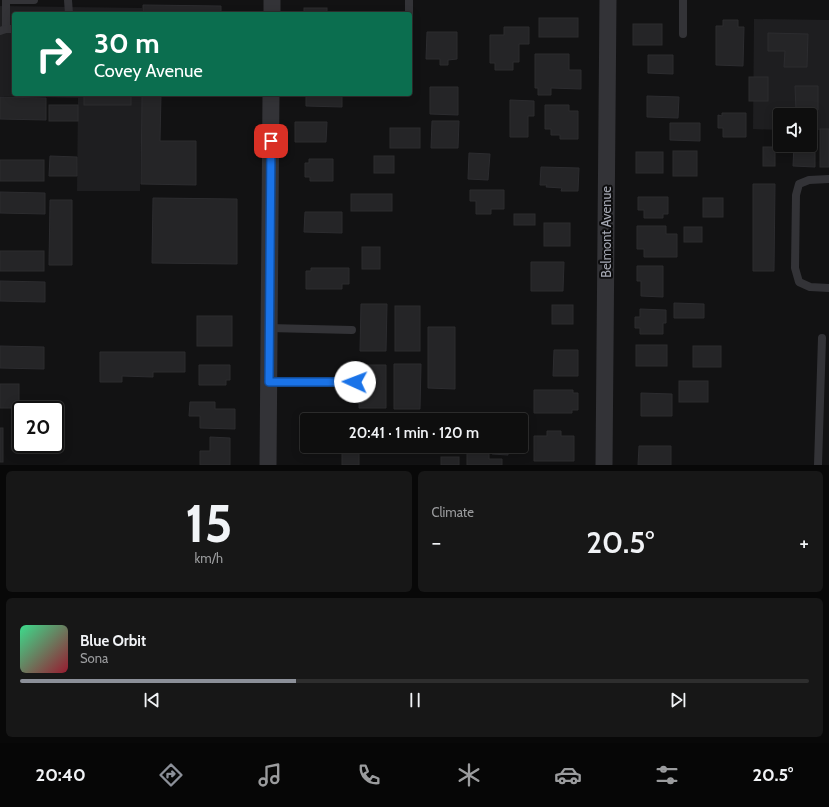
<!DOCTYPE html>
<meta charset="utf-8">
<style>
body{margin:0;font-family:Cabin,sans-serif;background:#171717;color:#f1f3f6;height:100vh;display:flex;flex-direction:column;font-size:15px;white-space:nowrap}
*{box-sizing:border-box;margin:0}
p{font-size:13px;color:#9b9c9e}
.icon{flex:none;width:22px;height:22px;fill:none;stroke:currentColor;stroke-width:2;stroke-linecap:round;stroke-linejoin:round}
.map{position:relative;height:465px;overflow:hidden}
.panel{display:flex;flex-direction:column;gap:6px;padding:6px;background:#080808;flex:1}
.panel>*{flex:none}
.hud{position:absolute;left:12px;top:12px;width:400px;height:84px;border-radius:4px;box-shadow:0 2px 10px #0003,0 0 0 1px #2e2e2e;background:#0b6e4f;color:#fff;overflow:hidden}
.controls{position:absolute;left:773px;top:108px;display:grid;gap:8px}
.controls a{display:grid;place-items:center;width:44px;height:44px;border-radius:4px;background:#0e0e0e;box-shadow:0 2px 10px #0003,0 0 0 1px #2e2e2e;font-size:20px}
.speed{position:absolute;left:12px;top:401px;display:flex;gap:8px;font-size:20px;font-weight:700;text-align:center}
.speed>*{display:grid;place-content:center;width:52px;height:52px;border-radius:50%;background:#0e0e0e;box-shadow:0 2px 10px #0003,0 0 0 1px #2e2e2e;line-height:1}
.speed .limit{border:2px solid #111;border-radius:6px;background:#fff;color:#111}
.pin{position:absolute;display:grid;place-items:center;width:34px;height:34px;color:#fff;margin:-17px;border-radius:8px;box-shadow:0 2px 6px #0006}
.me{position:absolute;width:44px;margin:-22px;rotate:272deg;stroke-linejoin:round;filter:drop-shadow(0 0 3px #0008)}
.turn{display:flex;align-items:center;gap:14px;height:84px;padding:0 16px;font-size:18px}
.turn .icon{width:52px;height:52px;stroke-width:2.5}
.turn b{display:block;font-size:28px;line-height:34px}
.big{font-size:30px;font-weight:600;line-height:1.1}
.panel .widget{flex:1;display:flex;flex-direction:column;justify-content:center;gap:6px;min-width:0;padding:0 14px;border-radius:6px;background:#171717}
.panel .dial{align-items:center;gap:0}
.dial b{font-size:52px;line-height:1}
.song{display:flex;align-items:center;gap:12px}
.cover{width:48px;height:48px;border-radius:6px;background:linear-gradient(135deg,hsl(150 70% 55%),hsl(350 70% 35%))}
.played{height:4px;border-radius:2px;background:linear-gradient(90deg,#8c9099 35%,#2e2e2e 35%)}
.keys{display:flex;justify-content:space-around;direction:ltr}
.heat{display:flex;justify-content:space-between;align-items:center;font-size:22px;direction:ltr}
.panel .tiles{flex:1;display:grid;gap:6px;grid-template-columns:1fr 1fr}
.widget:last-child{grid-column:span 2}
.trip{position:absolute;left:300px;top:413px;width:228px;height:40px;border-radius:4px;background:#0e0e0e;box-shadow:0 2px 10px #0003,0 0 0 1px #2e2e2e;font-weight:600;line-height:40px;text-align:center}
.dock{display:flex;height:64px;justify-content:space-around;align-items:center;background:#060606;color:#9b9c9e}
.dock .icon{width:28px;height:28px}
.dock .on{color:#8c9099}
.dock b{font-size:18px;color:#f1f3f6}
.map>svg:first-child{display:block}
.built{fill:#1e1e20}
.building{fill:#252527;stroke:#2c2c2f}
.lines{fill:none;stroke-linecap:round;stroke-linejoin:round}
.service{stroke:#333337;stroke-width:8}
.minor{stroke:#333337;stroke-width:17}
.route-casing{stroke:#114b97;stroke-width:10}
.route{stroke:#1a73e8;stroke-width:7}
.labels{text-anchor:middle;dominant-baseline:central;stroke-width:4;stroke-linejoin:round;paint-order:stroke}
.street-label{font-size:13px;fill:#a4a7b2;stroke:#0d0d0e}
</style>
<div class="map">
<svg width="829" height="465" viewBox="0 0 829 465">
<rect width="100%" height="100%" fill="#121213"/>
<g class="built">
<path d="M0,6L142,8V14H14V94H142L140,191H77L78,98L0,96Z"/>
<path d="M754,19L829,20V130H810V115H780V130L753,129Z"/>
</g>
<g class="building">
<path d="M143,5L221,6V14H143Z"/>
<rect x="304" y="8" width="23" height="6"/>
<path d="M84,13L132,14H84Z"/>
<rect x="539" y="18" width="39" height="19"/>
<path d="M723,20H738V27H744L743,66L716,65V26H723Z"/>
<rect x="633" y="24" width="29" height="21"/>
<path d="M504,27H529V44H519V62H513V70H495V63H490V35H504Z"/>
<path d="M427,32H457V59L448,60V65H440V59H426Z"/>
<path d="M768,33L808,34L807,67H784L785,51H768Z"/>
<rect x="12" y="48" width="2" height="36"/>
<path d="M535,54H569V70H581V89L551,88V95H538V88H535Z"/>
<path d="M648,55H673V74L648,73Z"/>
<rect x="749" y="77" width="19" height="24"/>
<path d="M795,86H818V110H796Z"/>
<path d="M430,87H458V115L430,114Z"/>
<rect x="84" y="94" width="47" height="11"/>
<path d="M142,94H161L160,141H196V185L141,184Z"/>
<path d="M306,94H342V107L306,106Z"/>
<path d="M647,96L679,97L678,118L647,117Z"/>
<path d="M0,97L46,98V120L0,119Z"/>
<path d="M510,100L534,101V116H528V137H510Z"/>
<rect x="49" y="105" width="29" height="16"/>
<path d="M545,105H569V111H578V139H560V135H551V129H545Z"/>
<path d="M722,113H746V137H723V128H718V115L722,116Z"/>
<path d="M432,121H459L458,148H431Z"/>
<path d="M295,122H327L326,142H295Z"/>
<path d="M670,123H700V141L670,140Z"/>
<rect x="390" y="128" width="30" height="20"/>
<path d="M810,129H815V167L793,166L794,145H810Z"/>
<rect x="820" y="129" width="9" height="38"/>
<rect x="763" y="147" width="12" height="19"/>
<rect x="673" y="151" width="24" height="25"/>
<rect x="636" y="152" width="27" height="21"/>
<path d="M469,153L490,154L488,180L468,179Z"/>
<path d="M50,156L77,157V176H49Z"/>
<rect x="374" y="156" width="20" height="17"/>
<path d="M309,159H333V181H310V177H305V163H309Z"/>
<rect x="0" y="160" width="44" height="21"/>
<path d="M541,167L579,168L578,191H561L562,188L546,187L547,185H540Z"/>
<path d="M753,184H775L774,271H753Z"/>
<path d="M470,190H504V209H491V214H476V201H470Z"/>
<path d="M0,192L45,193V214L0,213Z"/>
<rect x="351" y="194" width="41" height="17"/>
<path d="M638,197H668V214H663V218H644V210H638Z"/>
<path d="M153,198L237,199V264L152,263Z"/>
<rect x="703" y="198" width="20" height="19"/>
<path d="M50,200H72V265H49Z"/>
<path d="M305,212H342V233L304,232Z"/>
<rect x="514" y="214" width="21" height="11"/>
<rect x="544" y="223" width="26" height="23"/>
<path d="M637,226H666V234H677V257H644V249H637Z"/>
<rect x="684" y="227" width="18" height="15"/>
<rect x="362" y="247" width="18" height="22"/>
<rect x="0" y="251" width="44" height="20"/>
<path d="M531,262H564L563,291H531Z"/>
<path d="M637,266H663V297L641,296V281H637Z"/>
<path d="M311,268H349V284H342V289H306V271H311Z"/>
<path d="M0,281L45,282V302L0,301Z"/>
<path d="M674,303L704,304V318H674Z"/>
<path d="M361,304H387L386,351H360Z"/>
<rect x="552" y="305" width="21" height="19"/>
<rect x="395" y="306" width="25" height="45"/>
<path d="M640,309L666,310V323H663V334H640V328H635V317H640Z"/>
<rect x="197" y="316" width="35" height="30"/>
<path d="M428,327H455V389L428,388Z"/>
<rect x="636" y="345" width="31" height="21"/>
<path d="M0,346L44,347V369L0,368Z"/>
<rect x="693" y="346" width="28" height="21"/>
<path d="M554,350H578V376H553Z"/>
<path d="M100,352H185V372H153V377L122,376V382H100Z"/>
<path d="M394,364H421L420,409H394Z"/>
<path d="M199,365H230V380H226V385H199Z"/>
<path d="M360,365H386V408H359Z"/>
<rect x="679" y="381" width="29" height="21"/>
<rect x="0" y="384" width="19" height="24"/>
<path d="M534,390H573V393H578V410H572V413H534Z"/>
<path d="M641,393L672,394V416H641Z"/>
<path d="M190,402H215V409H235V429L200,428V416H189Z"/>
<rect x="19" y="421" width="2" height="18"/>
<rect x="0" y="428" width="3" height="34"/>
<path d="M301,430H307V446H337V451H301Z"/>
<path d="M547,431H561V436H574V461H534V436H547Z"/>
<path d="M210,437L230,438V465H200V451H210Z"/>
<path d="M491,446H508V455L492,454Z"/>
<path d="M639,446H671V465H638Z"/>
<rect x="342" y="450" width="17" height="15"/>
<path d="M467,452H489V459H502V465H467Z"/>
<rect x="441" y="457" width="18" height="8"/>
</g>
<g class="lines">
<g class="service">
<path d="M6,0H34"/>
<path d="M68,0L69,14"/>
<path d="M409,14V0"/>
<path d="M6,29V0"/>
<path d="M0,31L6,29H14"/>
<path d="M683,34V0"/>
<path d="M829,179L809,180L799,184L796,195L795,268L799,282L810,287L829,288"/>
<path d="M269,328L352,330"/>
<path d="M269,382L355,383"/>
<path d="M818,465L822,338"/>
</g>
<g class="minor">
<path d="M272,14V0"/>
<path d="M268,465L271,94"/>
<path d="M604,465L608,0"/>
</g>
</g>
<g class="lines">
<g class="route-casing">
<path id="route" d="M271,141L269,382H355"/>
</g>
<use href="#route" class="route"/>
</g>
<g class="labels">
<g class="street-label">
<text transform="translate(606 232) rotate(-90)">Belmont Avenue</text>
</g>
</g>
</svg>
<div class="controls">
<a><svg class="icon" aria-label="sound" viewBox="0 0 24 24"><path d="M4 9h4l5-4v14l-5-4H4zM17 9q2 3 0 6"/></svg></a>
</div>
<div class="speed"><div class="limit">20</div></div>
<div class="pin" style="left:271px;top:141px;background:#d93025"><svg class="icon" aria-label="arrive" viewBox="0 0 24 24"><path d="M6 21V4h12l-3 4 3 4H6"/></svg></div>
<svg class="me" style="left:355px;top:382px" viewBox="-20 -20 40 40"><circle r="19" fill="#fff"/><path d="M0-13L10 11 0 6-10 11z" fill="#1a73e8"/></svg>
<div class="trip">20:41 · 1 min · 120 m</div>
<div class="hud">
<div class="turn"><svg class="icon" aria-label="right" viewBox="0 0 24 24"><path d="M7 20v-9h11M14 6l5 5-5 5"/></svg><div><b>30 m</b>Covey Avenue</div></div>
</div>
</div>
<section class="panel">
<div class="tiles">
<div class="widget dial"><b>15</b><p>km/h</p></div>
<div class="widget"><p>Climate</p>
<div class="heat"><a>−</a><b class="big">20.5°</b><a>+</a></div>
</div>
<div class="widget">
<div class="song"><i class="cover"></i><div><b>Blue Orbit</b><p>Sona</p></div></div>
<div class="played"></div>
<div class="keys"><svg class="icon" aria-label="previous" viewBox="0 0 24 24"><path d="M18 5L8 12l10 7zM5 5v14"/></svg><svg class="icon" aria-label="pause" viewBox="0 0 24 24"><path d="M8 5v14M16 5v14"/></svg><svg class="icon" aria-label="next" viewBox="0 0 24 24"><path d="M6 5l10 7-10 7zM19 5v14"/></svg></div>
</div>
</div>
</section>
<nav class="dock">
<b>20:40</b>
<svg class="icon on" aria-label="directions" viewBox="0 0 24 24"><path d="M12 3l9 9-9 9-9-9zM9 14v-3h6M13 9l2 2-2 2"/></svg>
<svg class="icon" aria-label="music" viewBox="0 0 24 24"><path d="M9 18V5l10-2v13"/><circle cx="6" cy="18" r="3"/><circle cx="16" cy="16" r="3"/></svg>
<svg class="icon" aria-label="phone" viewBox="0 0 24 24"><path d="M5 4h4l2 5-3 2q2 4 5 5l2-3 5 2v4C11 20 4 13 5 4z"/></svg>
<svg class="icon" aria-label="climate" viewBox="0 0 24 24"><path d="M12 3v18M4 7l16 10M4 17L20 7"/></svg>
<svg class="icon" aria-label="car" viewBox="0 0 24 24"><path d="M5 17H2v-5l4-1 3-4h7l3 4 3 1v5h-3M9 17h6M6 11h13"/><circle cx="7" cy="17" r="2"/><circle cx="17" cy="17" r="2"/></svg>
<svg class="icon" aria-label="filters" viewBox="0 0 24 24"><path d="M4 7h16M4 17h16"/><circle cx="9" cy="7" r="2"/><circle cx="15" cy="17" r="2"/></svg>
<b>20.5°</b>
</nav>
